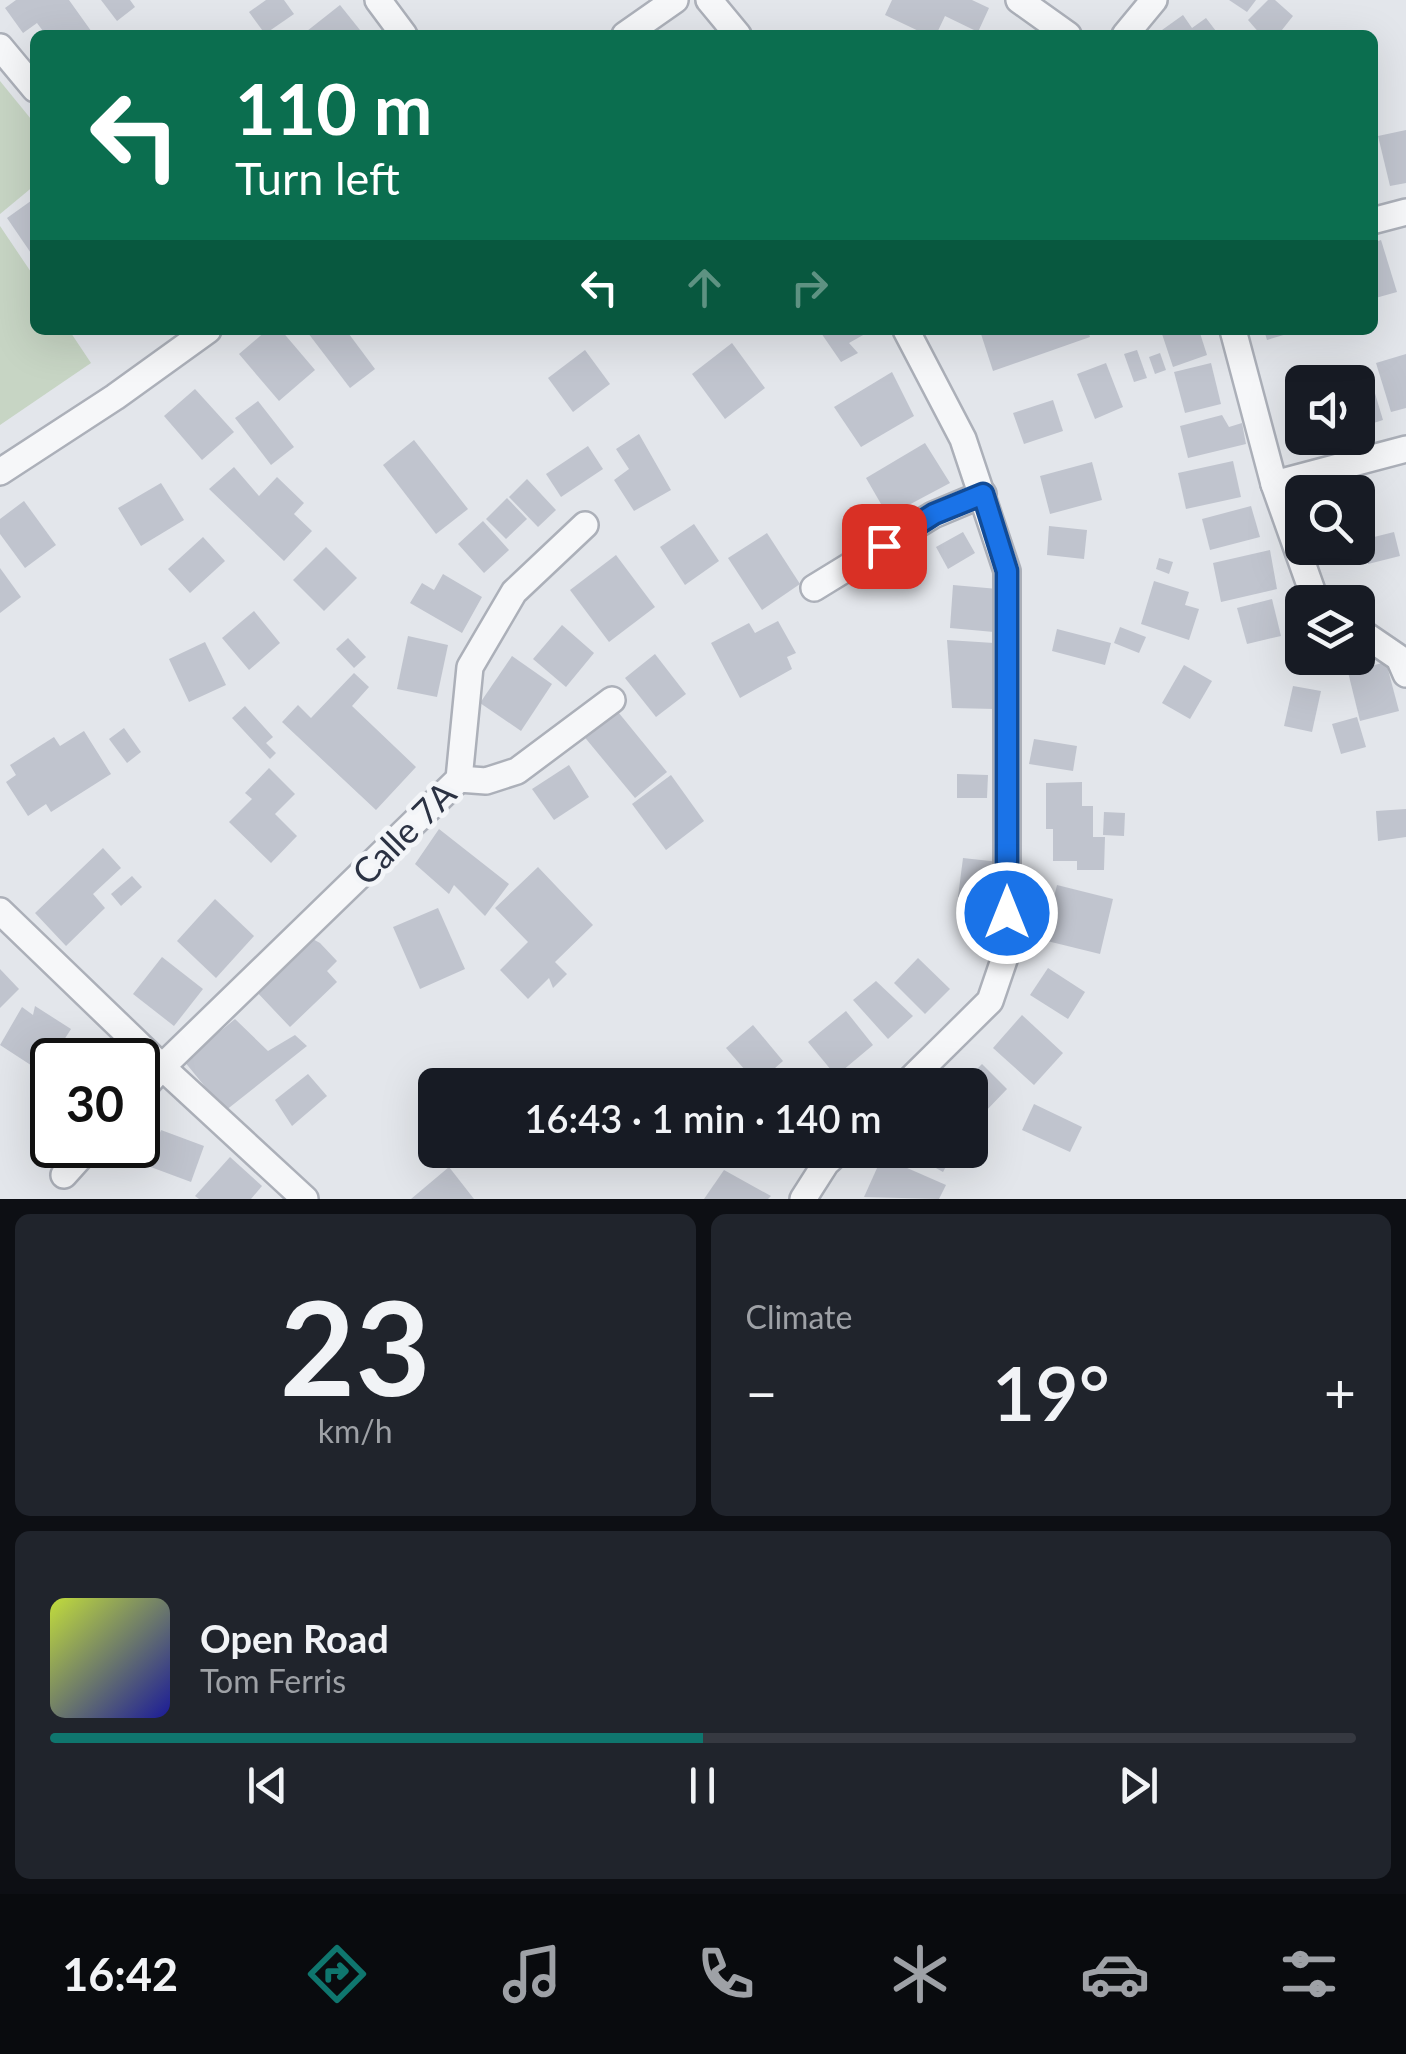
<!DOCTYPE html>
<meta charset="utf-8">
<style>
body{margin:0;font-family:Lato,sans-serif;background:#20242c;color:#f1f3f6;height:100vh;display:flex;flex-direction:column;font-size:38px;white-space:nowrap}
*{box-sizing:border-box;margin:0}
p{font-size:32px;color:#9ea1a6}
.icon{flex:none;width:55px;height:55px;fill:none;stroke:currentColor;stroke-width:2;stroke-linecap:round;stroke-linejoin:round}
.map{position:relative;height:1199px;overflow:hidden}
.details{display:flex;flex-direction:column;gap:15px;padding:15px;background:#0d0f14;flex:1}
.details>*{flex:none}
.top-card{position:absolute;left:30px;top:30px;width:1348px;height:305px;border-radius:15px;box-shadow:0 10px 40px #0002;background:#0b6e4f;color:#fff;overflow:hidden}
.controls{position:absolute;left:1285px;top:365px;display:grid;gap:20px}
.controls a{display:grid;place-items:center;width:90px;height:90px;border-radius:15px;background:#171b24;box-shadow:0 10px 40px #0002;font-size:50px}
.speed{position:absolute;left:30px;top:1038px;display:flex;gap:20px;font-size:50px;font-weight:700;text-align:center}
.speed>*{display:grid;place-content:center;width:130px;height:130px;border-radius:50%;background:#171b24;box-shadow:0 10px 40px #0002;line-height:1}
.speed .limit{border:5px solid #111;border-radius:15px;background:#fff;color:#111}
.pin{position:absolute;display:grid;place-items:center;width:85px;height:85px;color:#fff;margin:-42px;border-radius:20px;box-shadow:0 5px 15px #0006}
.me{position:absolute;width:110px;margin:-55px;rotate:0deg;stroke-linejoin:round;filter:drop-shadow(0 0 8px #0008)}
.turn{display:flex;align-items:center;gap:35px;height:210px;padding:0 40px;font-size:45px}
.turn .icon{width:130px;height:130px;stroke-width:2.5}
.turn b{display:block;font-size:70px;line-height:85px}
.lanes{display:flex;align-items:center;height:95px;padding:0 40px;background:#0003;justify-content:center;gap:50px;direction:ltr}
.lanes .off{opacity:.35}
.big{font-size:75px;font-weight:600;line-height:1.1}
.details .card{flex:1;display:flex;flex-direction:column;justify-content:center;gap:15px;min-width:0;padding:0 35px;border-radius:15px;background:#20242c}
.details .dial{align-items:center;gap:0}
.dial b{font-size:130px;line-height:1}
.song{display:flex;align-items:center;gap:30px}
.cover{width:120px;height:120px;border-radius:15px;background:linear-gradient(135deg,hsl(70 70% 55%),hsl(240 70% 35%))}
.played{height:10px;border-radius:5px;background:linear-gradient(90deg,#0f766e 50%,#363941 50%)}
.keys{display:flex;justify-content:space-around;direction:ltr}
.heat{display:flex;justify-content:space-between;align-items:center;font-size:55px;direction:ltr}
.details .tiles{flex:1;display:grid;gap:15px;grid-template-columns:1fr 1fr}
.card:last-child{grid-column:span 2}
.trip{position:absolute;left:418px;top:1068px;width:570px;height:100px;border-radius:15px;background:#171b24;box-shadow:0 10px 40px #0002;font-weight:600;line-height:100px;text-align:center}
.tabs{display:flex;height:160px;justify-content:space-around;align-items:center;background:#090b0e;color:#9ea1a6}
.tabs .icon{width:70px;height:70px}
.tabs .current{color:#0f766e}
.tabs b{font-size:45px;color:#f1f3f6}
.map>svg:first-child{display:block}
.green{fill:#c7d5c4}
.building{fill:#c0c4ce}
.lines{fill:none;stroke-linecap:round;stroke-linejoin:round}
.minor-casing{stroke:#acb0b9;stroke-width:30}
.minor{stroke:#f6f7f9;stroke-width:25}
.route-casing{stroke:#114b97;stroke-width:25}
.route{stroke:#1a73e8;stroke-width:18}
.labels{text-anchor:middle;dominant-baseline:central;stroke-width:10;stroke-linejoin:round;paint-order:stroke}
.street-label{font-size:35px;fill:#2b3243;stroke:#f3f5f8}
</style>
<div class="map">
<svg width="1406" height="1199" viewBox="0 0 1406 1199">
<rect width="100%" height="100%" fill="#e3e6eb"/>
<g class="green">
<path d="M0,81L35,124V185L0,214Z"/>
<path d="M0,226L35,278V330H69L91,363L0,425Z"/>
</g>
<g class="building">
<path d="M16,0H69L94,35H46L37,23L23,33L5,8Z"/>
<path d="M101,0H130L135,7L117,21Z"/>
<path d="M266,0H284L294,14L265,34L249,12Z"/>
<path d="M892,0H972L989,8L978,32L945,16L936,35H927L885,15Z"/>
<path d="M1229,0H1256L1247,12Z"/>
<path d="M1268,0H1275L1293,16L1278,35H1261L1248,20Z"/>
<path d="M340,5L364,35H302Z"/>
<path d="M1183,15L1192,28L1206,18L1219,35H1155Z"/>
<path d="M1406,130V183L1390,186L1378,136Z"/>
<path d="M35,198V259L7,218Z"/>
<path d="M1381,240L1397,292L1372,299V243Z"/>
<path d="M267,330H281L315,370L279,401L239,354Z"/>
<path d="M312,330H346L375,369L350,388L308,333Z"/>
<path d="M819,330H872L849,343L858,353L841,362Z"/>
<path d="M992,330H1088L1090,337L993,371L981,334Z"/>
<path d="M1165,330H1199L1207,355L1173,367L1161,331Z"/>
<path d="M1264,330H1297V331L1267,340Z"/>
<path d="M732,343L765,388L725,419L692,374Z"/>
<path d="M585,350L610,384L573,412L548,378Z"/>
<path d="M1137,350L1147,378L1134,382L1124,354Z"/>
<path d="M1160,353L1166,370L1155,374L1149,357Z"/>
<path d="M1406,354V408L1391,412L1376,363Z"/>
<path d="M1106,363L1123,407L1095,419L1077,374Z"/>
<path d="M1211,363L1221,404L1185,413L1174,372Z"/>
<path d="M1316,365L1321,382H1302L1301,413L1292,379Z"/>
<path d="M1368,370L1383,420L1358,428V382H1328Z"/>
<path d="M892,372L914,416L861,447L834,407Z"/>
<path d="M195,389L234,432L202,460L164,416Z"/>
<path d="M1053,400L1063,431L1024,444L1013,413Z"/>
<path d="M258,401L294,447L271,465L235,418Z"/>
<path d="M1222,415L1229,427L1242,423L1246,444L1188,458L1180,426Z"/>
<path d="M639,434L671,490L634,511L614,480L629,469L616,449Z"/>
<path d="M414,440L468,509L436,534L383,465Z"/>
<path d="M925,443L950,483L888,516L866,478Z"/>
<path d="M588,446L603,469L561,497L546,474Z"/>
<path d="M1233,461L1241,497L1186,509L1178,473Z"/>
<path d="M1092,462L1102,500L1050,514L1040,476Z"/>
<path d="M234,467L259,496L277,477L304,503L294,514L312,531L284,561L209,489Z"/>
<path d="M527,479L556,510L538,527L509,497Z"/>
<path d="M161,483L184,520L141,546L118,508Z"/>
<path d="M507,498L527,519L506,539L486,519Z"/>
<path d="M24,501L56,545L25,568L0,534V519Z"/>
<path d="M1251,506L1260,537L1210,550L1202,519Z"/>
<path d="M483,521L509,550L484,573L458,544Z"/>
<path d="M694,524L719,561L685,585L660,547Z"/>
<path d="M1049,526L1087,530L1084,559L1047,555Z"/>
<path d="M963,532L975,553L948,569L936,547Z"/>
<path d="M1394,532L1400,556L1368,564L1362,540Z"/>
<path d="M767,533L800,584L762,610L728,558Z"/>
<path d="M203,537L225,561L190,593L168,569Z"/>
<path d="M326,547L357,578L324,611L293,580Z"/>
<path d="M1270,550L1277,589L1221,602L1213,563Z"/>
<path d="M616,555L655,607L609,642L570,590Z"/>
<path d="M1159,558L1173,562L1169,574L1156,569Z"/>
<path d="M0,568L21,597L0,613Z"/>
<path d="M443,574L482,597L462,633L410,603L422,583L434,590Z"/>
<path d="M1154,581L1189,592L1185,605L1199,609L1189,640L1141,624Z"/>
<path d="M953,585L998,589L994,632L950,628Z"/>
<path d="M1272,599L1281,636L1247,644L1237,608Z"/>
<path d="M254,611L280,643L249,670L222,638Z"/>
<path d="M778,621L796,653L787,657L792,669L740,698L711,643L749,623L755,633Z"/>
<path d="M562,625L594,653L566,687L533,659Z"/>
<path d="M1120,627L1146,637L1139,653L1114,643Z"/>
<path d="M1057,629L1111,643L1105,665L1052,651Z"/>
<path d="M408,636L448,645L437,697L397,689Z"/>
<path d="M348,638L366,657L354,668L336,649Z"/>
<path d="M947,640L994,643L995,709L952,708Z"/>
<path d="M205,642L226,685L189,702L169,659Z"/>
<path d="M655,654L686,694L656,717L625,678Z"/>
<path d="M512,656L552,684L521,731L480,703Z"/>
<path d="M1386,662L1399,711L1360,721L1348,672Z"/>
<path d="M1184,665L1212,681L1190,719L1162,703Z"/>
<path d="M354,673L369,687L352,706L416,767L376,810L282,722L298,705L311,718Z"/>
<path d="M1293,686L1321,691L1312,732L1284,726Z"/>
<path d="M245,706L273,737L266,743L276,753L270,759L232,718Z"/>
<path d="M614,707L667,772L635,798L582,734Z"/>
<path d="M1357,717L1366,747L1341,754L1332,724Z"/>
<path d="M124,728L141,752L127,763L109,739Z"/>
<path d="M84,731L111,774L51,812L46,804L28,816L6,782L16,775L10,765L54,737L60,746Z"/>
<path d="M1034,739L1077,746L1073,771L1029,764Z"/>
<path d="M569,765L589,797L554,820L532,789Z"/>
<path d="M269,768L295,794L275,814L297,836L271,863L229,822L252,799L245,793Z"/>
<path d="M957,774L988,775L987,798H957Z"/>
<path d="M671,775L704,821L666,850L632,804Z"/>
<path d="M1082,782V806H1093V837H1105L1104,870H1077V861H1053V829H1046V783Z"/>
<path d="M1406,809V837L1378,841L1376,811Z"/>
<path d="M1104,812L1125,813L1124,836L1103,835Z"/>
<path d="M439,829L509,884L485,916L454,885L449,894L415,864Z"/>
<path d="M103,848L121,868L93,894L105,908L66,946L35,913Z"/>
<path d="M963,858L999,862L994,901L958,897Z"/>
<path d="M538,867L593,925L555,962L567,974L553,988L549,978L528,999L500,970L528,942L495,908Z"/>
<path d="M132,876L142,887L121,906L111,894Z"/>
<path d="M1057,885L1113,899L1100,954L1043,940Z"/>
<path d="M215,899L254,936L216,978L177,941Z"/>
<path d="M438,908L465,969L420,989L393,927Z"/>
<path d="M309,937L320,943L337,961L327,971L337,982L290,1027L254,989Z"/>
<path d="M162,957L203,989L174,1026L133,994Z"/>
<path d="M918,958L950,989L925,1014L894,983Z"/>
<path d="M1048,968L1085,992L1068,1019L1030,995Z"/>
<path d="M0,969L19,989L0,1008Z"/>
<path d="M876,981L913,1016L888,1039L853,1000Z"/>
<path d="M35,1006L71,1029L43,1073L0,1045L22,1007L33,1015Z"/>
<path d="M846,1011L873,1045L836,1076L808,1042Z"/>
<path d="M1022,1015L1063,1053L1034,1085L993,1048Z"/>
<path d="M235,1019L268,1051L295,1035L307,1046L225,1111L184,1061Z"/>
<path d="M753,1025L783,1061L757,1084L726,1048Z"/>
<path d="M982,1064L1007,1089L983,1114L970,1101V1085H961Z"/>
<path d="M308,1074L327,1096L292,1126L275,1100Z"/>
<path d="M1034,1104L1082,1127L1070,1152L1022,1130Z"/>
<path d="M161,1130L204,1146L191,1182L148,1166Z"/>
<path d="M904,1150H955L943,1172Z"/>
<path d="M230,1157L262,1186L251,1199H199L195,1196Z"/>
<path d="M882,1157L946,1185L939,1199L864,1197Z"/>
<path d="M449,1167L474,1199H411Z"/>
<path d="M724,1170L771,1196L768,1199H704Z"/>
</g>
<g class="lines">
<g class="minor-casing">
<g id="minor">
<path d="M378,0L404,35"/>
<path d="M709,0L738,35"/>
<path d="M1019,0L1068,35"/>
<path d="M625,35L675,0"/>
<path d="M1125,35L1154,0"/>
<path d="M0,47L35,89"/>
<path d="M1372,221L1406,212"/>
<path d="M1233,330L1274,484L1316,602"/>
<path d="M0,472L115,397L208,330"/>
<path d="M1274,484L1406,449"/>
<path d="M814,588L933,515L983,494"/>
<path d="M1358,630L1399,658L1406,674"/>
<path d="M459,779L486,781L517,771L612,700"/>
<path d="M0,911L162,1067L305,1199"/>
<path d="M905,1085L990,1001L1007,951V571L963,439L906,330"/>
<path d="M138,1094L162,1067L459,779L470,667L514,592L585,525"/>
<path d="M64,1175L91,1145"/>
<path d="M803,1199L826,1163L840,1150"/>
</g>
</g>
<use href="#minor" class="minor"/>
</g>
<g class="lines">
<g class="route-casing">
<path id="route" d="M884,546L934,514L983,494L1007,571V913"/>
</g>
<use href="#route" class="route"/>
</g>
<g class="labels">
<g class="street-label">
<text transform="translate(403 832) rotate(-45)">Calle 7A</text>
</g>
</g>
</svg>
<div class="controls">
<a><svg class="icon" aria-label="sound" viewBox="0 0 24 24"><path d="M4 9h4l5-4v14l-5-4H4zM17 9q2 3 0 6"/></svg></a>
<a><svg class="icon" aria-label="search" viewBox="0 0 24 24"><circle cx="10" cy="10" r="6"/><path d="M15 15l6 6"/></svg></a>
<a><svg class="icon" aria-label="layers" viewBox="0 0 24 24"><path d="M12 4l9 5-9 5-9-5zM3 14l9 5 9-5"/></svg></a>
</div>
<div class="speed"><div class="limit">30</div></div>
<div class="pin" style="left:884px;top:546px;background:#d93025"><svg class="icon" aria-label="arrive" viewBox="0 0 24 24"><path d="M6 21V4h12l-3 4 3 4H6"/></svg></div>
<svg class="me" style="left:1007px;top:913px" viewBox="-20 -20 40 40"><circle r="17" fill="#1a73e8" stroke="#fff" stroke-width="3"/><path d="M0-11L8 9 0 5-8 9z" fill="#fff"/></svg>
<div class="trip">16:43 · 1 min · 140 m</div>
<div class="top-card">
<div class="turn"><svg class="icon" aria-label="left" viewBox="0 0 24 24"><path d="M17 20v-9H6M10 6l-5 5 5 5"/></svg><div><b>110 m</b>Turn left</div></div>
<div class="lanes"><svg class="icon" aria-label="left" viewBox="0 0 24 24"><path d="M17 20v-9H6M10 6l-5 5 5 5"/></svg><svg class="icon off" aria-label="ahead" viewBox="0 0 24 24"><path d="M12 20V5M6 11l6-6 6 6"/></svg><svg class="icon off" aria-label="right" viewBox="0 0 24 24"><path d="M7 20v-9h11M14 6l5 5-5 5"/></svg></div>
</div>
</div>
<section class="details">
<div class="tiles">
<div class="card dial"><b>23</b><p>km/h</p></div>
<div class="card"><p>Climate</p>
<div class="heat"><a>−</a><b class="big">19°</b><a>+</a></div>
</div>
<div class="card">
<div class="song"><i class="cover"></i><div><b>Open Road</b><p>Tom Ferris</p></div></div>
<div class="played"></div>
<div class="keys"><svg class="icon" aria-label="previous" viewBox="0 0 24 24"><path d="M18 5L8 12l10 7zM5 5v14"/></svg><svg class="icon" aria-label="pause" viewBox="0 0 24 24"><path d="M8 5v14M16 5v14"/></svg><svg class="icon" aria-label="next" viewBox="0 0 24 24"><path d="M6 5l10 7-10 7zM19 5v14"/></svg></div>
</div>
</div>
</section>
<nav class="tabs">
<b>16:42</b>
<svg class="icon current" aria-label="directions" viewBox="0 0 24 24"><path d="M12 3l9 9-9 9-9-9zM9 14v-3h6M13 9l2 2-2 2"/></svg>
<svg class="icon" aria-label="music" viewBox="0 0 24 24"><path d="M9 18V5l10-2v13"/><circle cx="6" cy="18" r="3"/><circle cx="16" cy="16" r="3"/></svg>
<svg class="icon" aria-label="phone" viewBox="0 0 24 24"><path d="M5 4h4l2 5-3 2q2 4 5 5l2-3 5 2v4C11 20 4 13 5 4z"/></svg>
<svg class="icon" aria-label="climate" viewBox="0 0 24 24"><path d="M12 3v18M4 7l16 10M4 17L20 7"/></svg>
<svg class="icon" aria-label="car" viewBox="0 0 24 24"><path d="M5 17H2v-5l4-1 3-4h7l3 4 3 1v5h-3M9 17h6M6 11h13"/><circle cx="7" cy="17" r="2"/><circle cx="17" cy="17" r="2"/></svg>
<svg class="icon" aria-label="filters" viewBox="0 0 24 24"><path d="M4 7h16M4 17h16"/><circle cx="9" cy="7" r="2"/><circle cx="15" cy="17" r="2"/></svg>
</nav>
